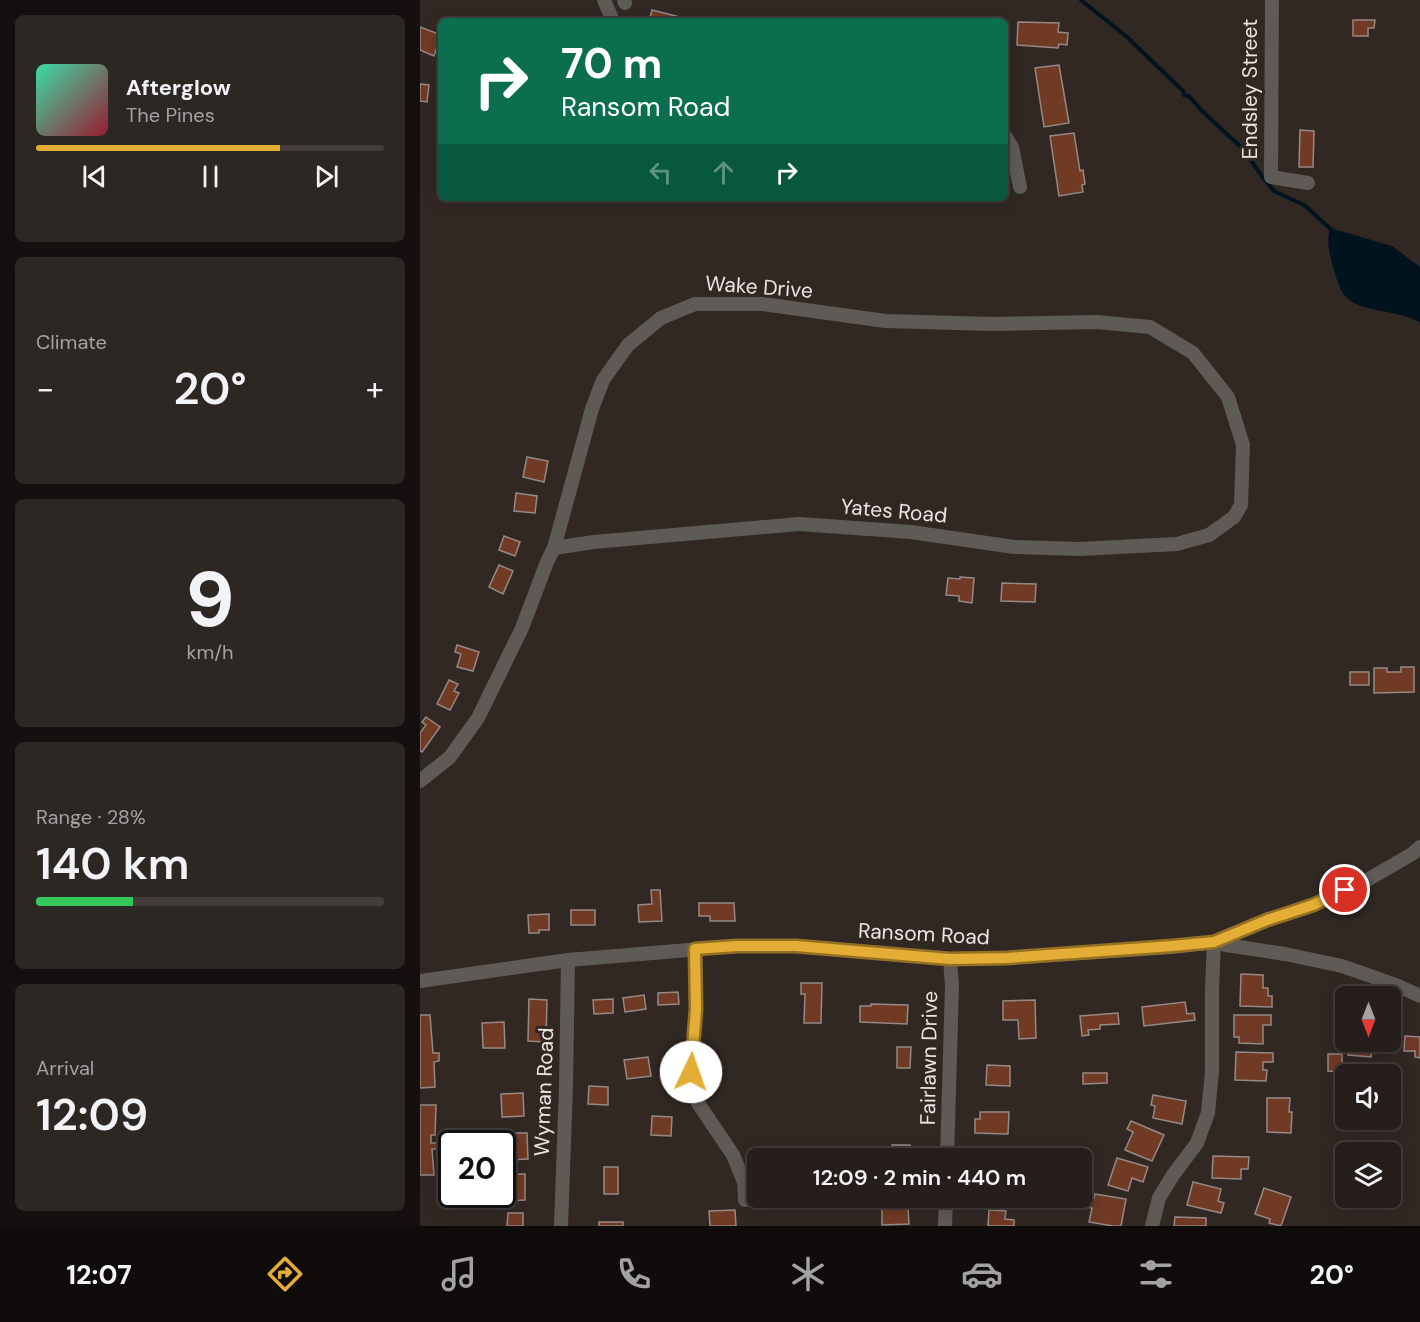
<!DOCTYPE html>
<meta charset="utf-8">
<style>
body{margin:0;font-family:"DM Sans",sans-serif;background:#2d2724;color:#f1f3f6;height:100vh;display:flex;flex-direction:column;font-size:22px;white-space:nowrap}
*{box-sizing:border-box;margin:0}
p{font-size:20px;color:#a3a2a3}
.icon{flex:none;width:33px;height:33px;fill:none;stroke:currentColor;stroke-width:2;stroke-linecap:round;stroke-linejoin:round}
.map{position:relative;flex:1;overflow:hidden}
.details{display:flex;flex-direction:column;gap:15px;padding:15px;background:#14100f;width:420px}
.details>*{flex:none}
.banner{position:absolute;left:18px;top:18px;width:570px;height:183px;border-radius:9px;box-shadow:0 3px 15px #0003,0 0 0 2px #423c3a;background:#0b6e4f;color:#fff;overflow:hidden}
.needle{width:39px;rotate:180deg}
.tools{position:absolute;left:915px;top:986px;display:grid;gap:12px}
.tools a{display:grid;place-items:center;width:66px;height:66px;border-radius:9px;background:#251e1b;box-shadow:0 3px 15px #0003,0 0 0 2px #423c3a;font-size:30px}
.speed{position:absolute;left:18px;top:1130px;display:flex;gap:12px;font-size:30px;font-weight:700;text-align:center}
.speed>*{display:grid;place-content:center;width:78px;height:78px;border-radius:50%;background:#251e1b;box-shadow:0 3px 15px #0003,0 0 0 2px #423c3a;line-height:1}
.speed .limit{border:3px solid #111;border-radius:9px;background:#fff;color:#111}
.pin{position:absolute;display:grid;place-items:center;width:51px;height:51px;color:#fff;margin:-26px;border:3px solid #fff;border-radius:50%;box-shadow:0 2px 6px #0007}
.me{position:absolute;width:66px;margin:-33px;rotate:3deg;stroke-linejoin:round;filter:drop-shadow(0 0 4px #0008)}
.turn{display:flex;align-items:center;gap:21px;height:126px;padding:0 24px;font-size:27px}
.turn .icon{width:78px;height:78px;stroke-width:2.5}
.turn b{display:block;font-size:42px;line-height:51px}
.lanes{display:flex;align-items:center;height:57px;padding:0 24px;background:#0003;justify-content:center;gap:30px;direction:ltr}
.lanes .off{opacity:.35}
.big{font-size:45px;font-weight:600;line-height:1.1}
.details .tile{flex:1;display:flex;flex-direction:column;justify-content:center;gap:9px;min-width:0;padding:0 21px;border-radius:9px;background:#2d2724}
.details .dial{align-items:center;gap:0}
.dial b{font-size:78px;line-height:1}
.song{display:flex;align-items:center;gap:18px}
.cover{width:72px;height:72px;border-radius:9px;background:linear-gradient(135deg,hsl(160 70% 55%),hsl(350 70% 35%))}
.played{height:6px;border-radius:3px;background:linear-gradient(90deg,#e4ad35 70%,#423c3a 70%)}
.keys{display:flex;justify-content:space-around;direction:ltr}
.heat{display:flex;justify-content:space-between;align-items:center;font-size:33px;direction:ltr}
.charge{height:9px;border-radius:4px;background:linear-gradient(90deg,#34c759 28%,#423c3a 0)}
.trip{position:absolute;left:327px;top:1148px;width:345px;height:60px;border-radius:9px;background:#251e1b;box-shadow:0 3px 15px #0003,0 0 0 2px #423c3a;font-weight:600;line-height:60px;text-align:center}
.tabs{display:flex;height:96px;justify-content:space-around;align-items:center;background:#0f0c0b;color:#a3a2a3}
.tabs .icon{width:42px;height:42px}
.tabs .selected{color:#e4ad35}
.tabs b{font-size:27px;color:#f1f3f6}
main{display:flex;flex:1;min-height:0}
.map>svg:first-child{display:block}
.water{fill:#01131c}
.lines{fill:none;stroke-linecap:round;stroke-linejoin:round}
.stream{stroke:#01131c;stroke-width:4}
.building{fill:#703a25;stroke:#958985;stroke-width:1.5}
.minor{stroke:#5e5b57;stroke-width:14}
.route-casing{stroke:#947022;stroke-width:15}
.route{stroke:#e4ad35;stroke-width:10}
.labels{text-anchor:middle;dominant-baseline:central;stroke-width:6;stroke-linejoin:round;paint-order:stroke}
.street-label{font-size:21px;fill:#ebe4e2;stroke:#312824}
</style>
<main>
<section class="details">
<div class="tile">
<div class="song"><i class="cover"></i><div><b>Afterglow</b><p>The Pines</p></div></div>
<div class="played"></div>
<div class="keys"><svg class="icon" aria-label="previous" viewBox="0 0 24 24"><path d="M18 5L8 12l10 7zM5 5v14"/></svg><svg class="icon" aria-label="pause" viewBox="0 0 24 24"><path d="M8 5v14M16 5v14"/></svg><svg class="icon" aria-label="next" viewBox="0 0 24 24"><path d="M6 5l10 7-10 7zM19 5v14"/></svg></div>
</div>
<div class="tile"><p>Climate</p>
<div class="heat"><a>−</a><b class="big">20°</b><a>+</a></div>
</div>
<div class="tile dial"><b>9</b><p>km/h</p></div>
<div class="tile"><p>Range · 28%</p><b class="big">140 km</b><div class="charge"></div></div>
<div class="tile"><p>Arrival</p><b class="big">12:09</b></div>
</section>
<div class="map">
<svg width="1000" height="1226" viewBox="0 0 1000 1226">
<rect width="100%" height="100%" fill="#312824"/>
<path class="water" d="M910,228L972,246L1000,267V323C980,309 938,313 925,296C919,289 917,279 914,270C910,257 906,241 910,228Z"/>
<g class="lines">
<path class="stream" d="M661,0L707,37L763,91L764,95L770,97L781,110L824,150L843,178L854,191L884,205L914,232"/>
</g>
<g class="building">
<path d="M232,10L276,21H229Z"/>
<path d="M388,18L447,19V21H388Z"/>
<path d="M933,20H955L954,28H948V36H933Z"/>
<path d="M598,22L639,23L638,32L648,33L647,45L639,44L638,48L597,45Z"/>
<path d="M0,27L21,35L14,56L0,50Z"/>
<path d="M639,65L649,123L624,127L615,68Z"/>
<path d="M0,84L9,85L7,102L0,101Z"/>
<path d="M880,130L894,131L893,167H879Z"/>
<path d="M654,133L660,171L663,170L665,184L662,185L663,192L639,196L630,136Z"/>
<path d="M107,457L128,461L124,482L103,477Z"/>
<path d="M96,493L117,496L115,513L94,511Z"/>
<path d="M84,536L100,542L95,556L79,550Z"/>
<path d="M79,565L93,571L83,594L69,587Z"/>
<path d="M540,577L554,578L552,603L539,601V596L526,595L528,578L540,579Z"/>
<path d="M582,583L616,584L615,602L581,601Z"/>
<path d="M37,645L59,652L53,671L37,667L41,654L35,652Z"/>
<path d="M981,667H994V692L954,693V668H967V672H981Z"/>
<rect x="930" y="672" width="19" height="13"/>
<path d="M29,680L38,684L34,691L39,693L30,710L17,704Z"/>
<path d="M6,717L20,727L2,752L0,751V733L6,725L2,722Z"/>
<path d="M231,890H240L242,921L219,922L218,905L232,904Z"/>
<path d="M279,903H314L315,921H290V916H279Z"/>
<rect x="151" y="910" width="24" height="15"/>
<path d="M129,914V930H119V933H109L108,915Z"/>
<path d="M821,974L843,975V988H848V996H852V1007L820,1006Z"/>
<path d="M381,983H402L401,1023H384L385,994H381Z"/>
<path d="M258,992L259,1004L238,1005V993Z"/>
<path d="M224,995L226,1009L205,1012L203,998Z"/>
<path d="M109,999L127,1000L126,1042L108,1041Z"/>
<path d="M193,999V1013L174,1014L173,1000Z"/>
<path d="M615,1000L616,1038L599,1039L598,1020H583V1001Z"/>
<path d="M765,1002L767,1014L774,1013L775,1020L724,1026L722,1007Z"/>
<path d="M451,1004L488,1005L487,1024L440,1022V1006H451Z"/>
<path d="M698,1013L699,1024L680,1025V1029L668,1030L669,1035L662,1036L660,1016Z"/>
<path d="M0,1015H10L13,1053H19V1061L14,1062L15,1087L0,1088Z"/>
<path d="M814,1015H851V1025H843V1044L819,1043V1037H814Z"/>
<path d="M84,1022L85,1048H63L62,1023Z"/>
<path d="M985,1036L1000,1037V1058L995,1057V1051H984Z"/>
<path d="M929,1041H953L951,1057L928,1055Z"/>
<path d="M477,1047H491L490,1068H477Z"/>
<path d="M816,1052L853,1053V1062H843V1070H847L846,1081L815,1080Z"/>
<path d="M908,1054H922V1072L908,1071Z"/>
<path d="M228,1057L231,1076L207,1079L204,1060Z"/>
<path d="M567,1065L590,1066V1086L566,1085Z"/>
<path d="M663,1073H687V1083L663,1084Z"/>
<path d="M169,1086L188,1087V1105L168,1104Z"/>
<path d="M103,1093L104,1116L82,1117L81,1094Z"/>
<path d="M733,1095L766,1101L762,1124L733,1118L735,1106L731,1105Z"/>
<path d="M847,1098H870L869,1112H872L871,1133L847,1132Z"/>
<path d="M0,1105H16L15,1135H11V1143H17V1149H12L14,1175H0Z"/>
<path d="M560,1112H589L588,1134L555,1133V1119H560Z"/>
<path d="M232,1116L252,1117L251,1136L231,1135Z"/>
<path d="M711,1121L744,1135L732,1161L705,1150L713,1132L707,1129Z"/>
<path d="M90,1133H107L108,1159L90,1160Z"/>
<path d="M472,1145H490L489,1158H471Z"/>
<path d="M793,1156L829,1157L828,1169H821V1179L792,1178Z"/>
<path d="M697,1158L728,1167L723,1182L712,1178L708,1191L688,1185Z"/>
<rect x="184" y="1167" width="14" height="27"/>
<path d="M89,1174H105V1200L89,1201Z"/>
<path d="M773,1182L801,1189L798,1201L804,1203L801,1213L767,1205Z"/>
<path d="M844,1188L871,1197L861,1226L849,1223L850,1219L835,1214Z"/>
<path d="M675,1194L706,1199L701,1226H693L669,1222L672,1208L666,1207L668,1197L674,1198Z"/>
<path d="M462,1209H488L489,1224L462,1225Z"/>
<path d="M315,1210L316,1226H290L289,1211Z"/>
<path d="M569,1210L586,1211L585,1219L594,1220V1226H568Z"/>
<path d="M88,1213H103V1226H87Z"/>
<path d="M755,1217L786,1218V1226H754Z"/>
<rect x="179" y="1222" width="24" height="4"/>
</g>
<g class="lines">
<g class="minor">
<path d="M184,0L193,21"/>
<path d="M204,0L205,3"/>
<path d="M852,0L851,177L888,183"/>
<path d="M585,136L592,147L600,187"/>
<path d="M0,781L30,757L58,718L102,628L127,562L134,548L172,409L183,380L208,345L241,318L275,304H343L465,321L572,324L677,322L730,327L773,353L808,397L823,445L821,505L814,517L789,535L757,544L660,549L594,547L491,532L379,524L174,542L134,548"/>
<path d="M275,949L276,1009L272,1054V1088L278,1103L313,1155L324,1182L325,1200"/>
<path d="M0,981L148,960L317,946H377L530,959L587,958L752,947L794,942L806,945L865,954L922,966L976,985L1000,996"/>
<path d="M527,1158L532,986L530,959"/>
<path d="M141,1226L146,1087L148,960"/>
<path d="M525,1226L526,1197"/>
<path d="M732,1226L739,1198L753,1175L777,1143L788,1113L792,1071V989L794,942L847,920L893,905L942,883L992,854L1000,847"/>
</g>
</g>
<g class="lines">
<g class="route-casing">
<path id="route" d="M271,1072L276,1009L275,949L317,946H376L530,959L587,958L752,946L794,942L847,920L893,905L925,890"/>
</g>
<use href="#route" class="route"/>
</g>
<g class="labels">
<g class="street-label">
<text transform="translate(830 89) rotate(-90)">Endsley Street</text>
<text transform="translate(339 287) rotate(4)">Wake Drive</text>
<text transform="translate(474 511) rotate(5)">Yates Road</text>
<text transform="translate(504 934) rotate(3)">Ransom Road</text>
<text transform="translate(509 1058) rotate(-89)">Fairlawn Drive</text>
<text transform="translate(124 1092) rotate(-88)">Wyman Road</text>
</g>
</g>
</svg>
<div class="tools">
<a><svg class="needle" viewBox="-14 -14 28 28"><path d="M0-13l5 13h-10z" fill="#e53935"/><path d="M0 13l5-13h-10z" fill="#a3a2a3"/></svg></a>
<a><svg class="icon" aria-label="sound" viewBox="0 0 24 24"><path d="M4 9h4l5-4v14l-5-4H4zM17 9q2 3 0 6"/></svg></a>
<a><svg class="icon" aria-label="layers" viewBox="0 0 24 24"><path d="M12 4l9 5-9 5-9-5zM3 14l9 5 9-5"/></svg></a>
</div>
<div class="speed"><div class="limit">20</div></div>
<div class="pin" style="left:925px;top:890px;background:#d93025"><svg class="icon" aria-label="arrive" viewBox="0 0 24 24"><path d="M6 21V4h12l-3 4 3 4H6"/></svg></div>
<svg class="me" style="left:271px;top:1072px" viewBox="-20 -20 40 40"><circle r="19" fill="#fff"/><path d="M0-13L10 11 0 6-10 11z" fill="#e4ad35"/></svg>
<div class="trip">12:09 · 2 min · 440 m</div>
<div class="banner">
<div class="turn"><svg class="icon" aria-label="right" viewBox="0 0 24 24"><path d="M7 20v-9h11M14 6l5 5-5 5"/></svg><div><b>70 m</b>Ransom Road</div></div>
<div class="lanes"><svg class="icon off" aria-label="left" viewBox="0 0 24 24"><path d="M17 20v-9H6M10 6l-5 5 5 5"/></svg><svg class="icon off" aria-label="ahead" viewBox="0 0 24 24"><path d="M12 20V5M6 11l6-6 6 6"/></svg><svg class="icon" aria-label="right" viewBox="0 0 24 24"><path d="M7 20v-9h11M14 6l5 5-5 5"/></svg></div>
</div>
</div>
</main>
<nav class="tabs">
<b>12:07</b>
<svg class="icon selected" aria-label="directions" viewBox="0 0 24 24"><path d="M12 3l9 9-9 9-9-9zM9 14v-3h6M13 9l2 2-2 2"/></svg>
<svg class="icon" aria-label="music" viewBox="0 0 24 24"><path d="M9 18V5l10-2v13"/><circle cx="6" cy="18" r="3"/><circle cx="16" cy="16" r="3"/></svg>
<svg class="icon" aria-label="phone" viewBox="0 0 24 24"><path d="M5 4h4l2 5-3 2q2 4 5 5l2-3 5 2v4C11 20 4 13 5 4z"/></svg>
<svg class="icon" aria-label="climate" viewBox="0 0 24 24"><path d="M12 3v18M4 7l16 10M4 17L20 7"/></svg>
<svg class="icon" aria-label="car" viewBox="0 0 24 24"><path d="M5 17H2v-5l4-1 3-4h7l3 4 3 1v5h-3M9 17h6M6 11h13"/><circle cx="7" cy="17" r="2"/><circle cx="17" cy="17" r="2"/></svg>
<svg class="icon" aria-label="filters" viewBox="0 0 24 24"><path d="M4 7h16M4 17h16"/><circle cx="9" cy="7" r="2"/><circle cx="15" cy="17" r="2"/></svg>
<b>20°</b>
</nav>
